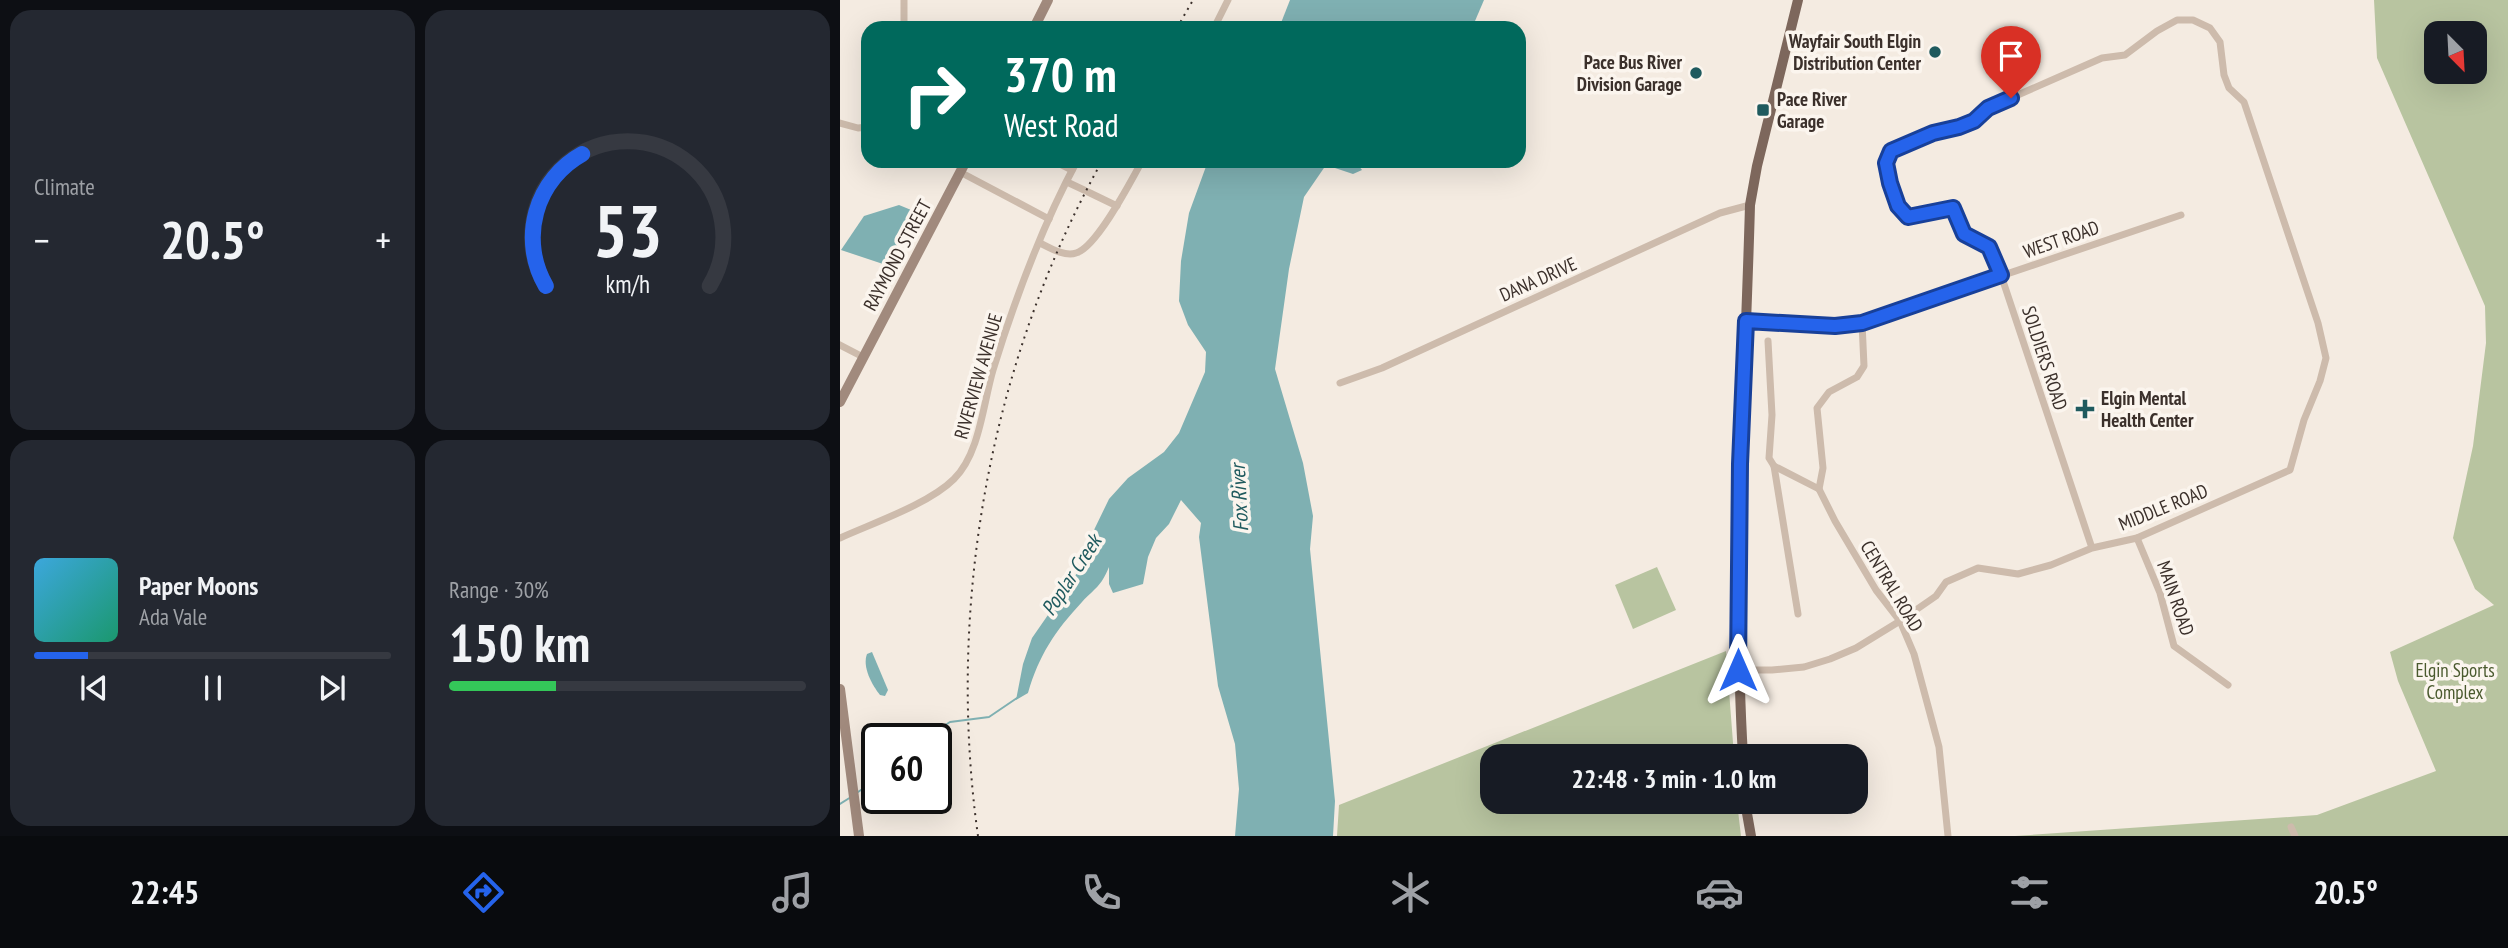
<!DOCTYPE html>
<meta charset="utf-8">
<style>
body{margin:0;font-family:"PT Sans Narrow",sans-serif;background:#242831;color:#f1f3f6;height:100vh;display:flex;flex-direction:column;font-size:26px;white-space:nowrap}
*{box-sizing:border-box;margin:0}
p{font-size:23px;color:#9ea1a6}
.icon{flex:none;width:38px;height:38px;fill:none;stroke:currentColor;stroke-width:2;stroke-linecap:round;stroke-linejoin:round}
.map{position:relative;flex:1;overflow:hidden}
.side{display:flex;flex-direction:column;gap:10px;padding:10px;background:#0d0f14;width:840px}
.side>*{flex:none}
.guide{position:absolute;left:21px;top:21px;width:665px;height:147px;border-radius:21px;box-shadow:0 7px 28px #0002;background:#00695c;color:#fff;overflow:hidden}
.needle{width:46px;rotate:156deg}
.tools{position:absolute;left:1584px;top:21px;display:grid;gap:14px}
.tools a{display:grid;place-items:center;width:63px;height:63px;border-radius:14px;background:#171b24;box-shadow:0 7px 28px #0002;font-size:35px}
.speed{position:absolute;left:21px;top:723px;display:flex;gap:14px;font-size:35px;font-weight:700;text-align:center}
.speed>*{display:grid;place-content:center;width:91px;height:91px;border-radius:50%;background:#171b24;box-shadow:0 7px 28px #0002;line-height:1}
.speed .limit{border:4px solid #111;border-radius:10px;background:#fff;color:#111}
.pin{position:absolute;display:grid;place-items:center;width:60px;height:60px;color:#fff;margin:-72px -30px;border-radius:50% 50% 50% 0;rotate:-45deg;box-shadow:0 0 7px #0007}
.pin .icon{rotate:45deg}
.me{position:absolute;width:77px;margin:-38px;rotate:0deg;stroke-linejoin:round;filter:drop-shadow(0 0 5px #0008)}
.turn{display:flex;align-items:center;gap:24px;height:147px;padding:0 28px;font-size:32px}
.turn .icon{width:91px;height:91px;stroke-width:2.5}
.turn b{display:block;font-size:49px;line-height:60px}
.big{font-size:52px;font-weight:700;line-height:1.1}
.side .card{flex:1;display:flex;flex-direction:column;justify-content:center;gap:10px;min-width:0;padding:0 24px;border-radius:21px;background:#242831}
.side .dial{align-items:center;gap:0}
.dial svg{height:182px;overflow:visible;fill:none;stroke:#363941;stroke-width:7;stroke-linecap:round;text-anchor:middle}
.dial text{fill:#f1f3f6;stroke:none}
.song{display:flex;align-items:center;gap:21px}
.cover{width:84px;height:84px;border-radius:10px;background:linear-gradient(135deg,hsl(200 70% 55%),hsl(160 70% 35%))}
.played{height:7px;border-radius:4px;background:linear-gradient(90deg,#2563eb 15%,#363941 15%)}
.keys{display:flex;justify-content:space-around;direction:ltr}
.heat{display:flex;justify-content:space-between;align-items:center;font-size:38px;direction:ltr}
.charge{height:10px;border-radius:5px;background:linear-gradient(90deg,#34c759 30%,#363941 0)}
.side .tiles{flex:1;display:grid;gap:10px;grid-template-columns:repeat(2,1fr)}
.trip{position:absolute;left:640px;top:744px;width:388px;height:70px;border-radius:21px;background:#171b24;box-shadow:0 7px 28px #0002;font-weight:700;line-height:70px;text-align:center}
.dock{display:flex;height:112px;justify-content:space-around;align-items:center;background:#090b0e;color:#9ea1a6}
.dock .icon{width:49px;height:49px}
.dock .active{color:#2563eb}
.dock b{font-size:32px;color:#f1f3f6}
main{display:flex;flex:1;min-height:0}
.map>svg:first-child{display:block}
.green{fill:#b8c4a0;fill-rule:evenodd}
.water{fill:#7fb0b2}
.lines{fill:none;stroke-linecap:round;stroke-linejoin:round}
.stream{stroke:#7fb0b2;stroke-width:2}
.street{stroke:#cdbbac;stroke-width:7}
.secondary{stroke:#a18a7d;stroke-width:10}
.primary{stroke:#7d675c;stroke-width:10}
.rail{stroke:#3b302b;stroke-width:2;stroke-dasharray:2 5;stroke-linecap:butt}
.route-casing{stroke:#184099;stroke-width:18}
.route{stroke:#2563eb;stroke-width:12}
.poi-dot{fill:#1f5a5e;stroke:#fbf5ee;stroke-width:2.5}
.labels{text-anchor:middle;dominant-baseline:central;stroke-width:7;stroke-linejoin:round;paint-order:stroke}
.poi-label{font-size:19px;font-weight:bold;fill:#3b302b;stroke:#fbf5ee;text-anchor:end}
.street-label{font-size:19px;fill:#3b302b;stroke:#fbf5ee}
.park-label{font-size:19px;fill:#4a5a2e;stroke:#fbf5ee}
.water-label{font-size:21px;font-style:italic;fill:#1f5a5e;stroke:#fbf5ee}
</style>
<main>
<section class="side">
<div class="tiles">
<div class="card"><p>Climate</p>
<div class="heat"><a>−</a><b class="big">20.5°</b><a>+</a></div>
</div>
<div class="card dial"><svg viewBox="0 0 100 80">
<path d="M14 69A42 42 0 1 1 86 69"/>
<path d="M14 69A42 42 0 0 1 30 11" stroke="#2563eb"/>
<text x="50" y="56" font-size="32" font-weight="700">53</text>
<text x="50" y="72" font-size="11">km/h</text>
</svg></div>
<div class="card">
<div class="song"><i class="cover"></i><div><b>Paper Moons</b><p>Ada Vale</p></div></div>
<div class="played"></div>
<div class="keys"><svg class="icon" aria-label="previous" viewBox="0 0 24 24"><path d="M18 5L8 12l10 7zM5 5v14"/></svg><svg class="icon" aria-label="pause" viewBox="0 0 24 24"><path d="M8 5v14M16 5v14"/></svg><svg class="icon" aria-label="next" viewBox="0 0 24 24"><path d="M6 5l10 7-10 7zM19 5v14"/></svg></div>
</div>
<div class="card"><p>Range · 30%</p><b class="big">150 km</b><div class="charge"></div></div>
</div>
</section>
<div class="map">
<svg width="1668" height="836" viewBox="0 0 1668 836">
<rect width="100%" height="100%" fill="#f4ebe1"/>
<g class="green">
<path d="M1534,0H1668V836H1175L1477,815L1596,771L1558,681L1550,652L1654,605L1635,589L1613,538L1633,446L1646,343L1645,306L1537,58ZM1596,33H1634V72H1596Z"/>
<path d="M817,567L836,610L793,629L775,585Z"/>
<path d="M886,651L894,756H653V802H897L901,836H497L499,805Z"/>
</g>
<g class="water">
<path d="M450,0H644L632,28H439Z"/>
<path d="M368,161H515L522,170L513,174L486,165L464,197L449,269L435,369L463,463L473,516L470,549L495,801L493,836H395L399,789L395,744L378,686L359,537L361,523L341,500L329,524L316,538L308,557L303,584L273,593L269,584V567C260,588 256,587 242,602C215,631 199,655 188,693L176,700L183,664L192,638L244,563L254,530L269,499L288,478L324,452L339,433L365,372L366,352L348,325L339,301L341,261L349,213Z"/>
<path d="M59,205L76,212L46,265L1,250L24,216Z"/>
<path d="M32,652L48,690L45,696L40,695C32,685 22,667 27,654Z"/>
</g>
<g class="lines">
<g class="stream">
<path d="M85,738L110,722L149,717L177,698"/>
<path d="M18,792L37,779"/>
<path d="M0,804L11,797"/>
</g>
<g class="street">
<path d="M64,28V0"/>
<path d="M374,28L388,0"/>
<path d="M0,123L18,128L28,127"/>
<path d="M214,161L232,170"/>
<path d="M120,172L209,219"/>
<path d="M227,182L244,190"/>
<path d="M248,192L277,206"/>
<path d="M200,243C210,248 225,257 236,253C257,247 291,181 302,161"/>
<path d="M906,321L995,326L1022,323L1341,215"/>
<path d="M928,341L932,415L929,458L934,466L958,614"/>
<path d="M0,345L23,357"/>
<path d="M500,383L542,368L880,213L910,205"/>
<path d="M934,466L979,489L995,521L1036,590L1060,621L1074,654L1099,747L1108,836"/>
<path d="M979,489L983,468L977,408L989,392L1017,377L1024,366L1022,323"/>
<path d="M0,538C33,523 89,504 114,479C140,453 143,404 153,370C175,299 202,226 237,161"/>
<path d="M1297,538L1320,593L1334,646L1388,685"/>
<path d="M898,670H932L964,667L990,659L1016,648L1060,621L1096,596L1106,582L1138,568L1178,574L1211,565L1252,548L1297,538L1450,470L1464,420L1480,381L1486,358L1478,323L1404,102L1389,88L1384,75L1380,42L1370,28L1353,20H1337L1317,31L1285,55L1262,58L1148,108C1126,128 1118,124 1093,133C1079,138 1065,145 1051,151L1046,163L1050,183L1058,206L1068,217L1113,208L1124,234L1149,247L1161,275L1252,548"/>
<path d="M1451,827L1455,836"/>
</g>
<g class="secondary">
<path d="M194,28L208,0"/>
<path d="M0,402L126,161"/>
<path d="M0,689L19,836"/>
</g>
<g class="primary">
<path d="M903,756C892,572 905,389 910,205L917,166L958,0"/>
<path d="M905,802L911,836"/>
</g>
<g class="rail">
<path d="M337,28L353,0"/>
<path d="M138,836C106,607 149,364 262,161"/>
</g>
</g>
<g class="lines">
<g class="route-casing">
<path id="route" d="M898,670L900,464L906,321L995,326L1022,323L1161,275L1149,247L1124,234L1113,208L1068,217L1058,206L1050,183L1046,163L1051,151L1093,133L1119,127L1134,121L1148,108L1171,98"/>
</g>
<use href="#route" class="route"/>
</g>
<g class="poi-dot">
<circle cx="1095" cy="52" r="7"/>
<circle cx="856" cy="73" r="7"/>
<rect x="916" y="103" width="14" height="14" rx="3.5"/>
<path d="M1241.5 398.5h7v7h7v7h-7v7h-7v-7h-7v-7h7z"/>
</g>
<g class="labels">
<g class="poi-label">
<text x="1081" y="41">Wayfair South Elgin<tspan x="1081" dy="22">Distribution Center</tspan></text>
<text x="842" y="62">Pace Bus River<tspan x="842" dy="22">Division Garage</tspan></text>
<text x="937" y="99" text-anchor="start">Pace River<tspan x="937" dy="22">Garage</tspan></text>
<text x="1261" y="398" text-anchor="start">Elgin Mental<tspan x="1261" dy="22">Health Center</tspan></text>
</g>
<g class="street-label">
<text transform="translate(1221 239) rotate(-19)">WEST ROAD</text>
<text transform="translate(57 255) rotate(-62)">RAYMOND STREET</text>
<text transform="translate(698 279) rotate(-24)">DANA DRIVE</text>
<text transform="translate(1205 358) rotate(72)">SOLDIERS ROAD</text>
<text transform="translate(138 376) rotate(-74)">RIVERVIEW AVENUE</text>
<text transform="translate(1323 507) rotate(-22)">MIDDLE ROAD</text>
<text transform="translate(1052 586) rotate(59)">CENTRAL ROAD</text>
<text transform="translate(1336 598) rotate(71)">MAIN ROAD</text>
</g>
<g class="park-label">
<text x="1615" y="670">Elgin Sports<tspan x="1615" dy="22">Complex</tspan></text>
</g>
<g class="water-label">
<text transform="translate(399 498) rotate(-93)">Fox River</text>
<text transform="translate(231 575) rotate(-57)">Poplar Creek</text>
</g>
</g>
</svg>
<div class="tools">
<a><svg class="needle" viewBox="-14 -14 28 28"><path d="M0-13l5 13h-10z" fill="#e53935"/><path d="M0 13l5-13h-10z" fill="#9ea1a6"/></svg></a>
</div>
<div class="speed"><div class="limit">60</div></div>
<div class="pin" style="left:1171px;top:98px;background:#d93025"><svg class="icon" aria-label="arrive" viewBox="0 0 24 24"><path d="M6 21V4h12l-3 4 3 4H6"/></svg></div>
<svg class="me" style="left:898px;top:670px" viewBox="-20 -20 40 40"><path d="M0-17L14 15 0 8-14 15z" fill="#2563eb" stroke="#fff" stroke-width="4"/></svg>
<div class="trip">22:48 · 3 min · 1.0 km</div>
<div class="guide">
<div class="turn"><svg class="icon" aria-label="right" viewBox="0 0 24 24"><path d="M7 20v-9h11M14 6l5 5-5 5"/></svg><div><b>370 m</b>West Road</div></div>
</div>
</div>
</main>
<nav class="dock">
<b>22:45</b>
<svg class="icon active" aria-label="directions" viewBox="0 0 24 24"><path d="M12 3l9 9-9 9-9-9zM9 14v-3h6M13 9l2 2-2 2"/></svg>
<svg class="icon" aria-label="music" viewBox="0 0 24 24"><path d="M9 18V5l10-2v13"/><circle cx="6" cy="18" r="3"/><circle cx="16" cy="16" r="3"/></svg>
<svg class="icon" aria-label="phone" viewBox="0 0 24 24"><path d="M5 4h4l2 5-3 2q2 4 5 5l2-3 5 2v4C11 20 4 13 5 4z"/></svg>
<svg class="icon" aria-label="climate" viewBox="0 0 24 24"><path d="M12 3v18M4 7l16 10M4 17L20 7"/></svg>
<svg class="icon" aria-label="car" viewBox="0 0 24 24"><path d="M5 17H2v-5l4-1 3-4h7l3 4 3 1v5h-3M9 17h6M6 11h13"/><circle cx="7" cy="17" r="2"/><circle cx="17" cy="17" r="2"/></svg>
<svg class="icon" aria-label="filters" viewBox="0 0 24 24"><path d="M4 7h16M4 17h16"/><circle cx="9" cy="7" r="2"/><circle cx="15" cy="17" r="2"/></svg>
<b>20.5°</b>
</nav>
